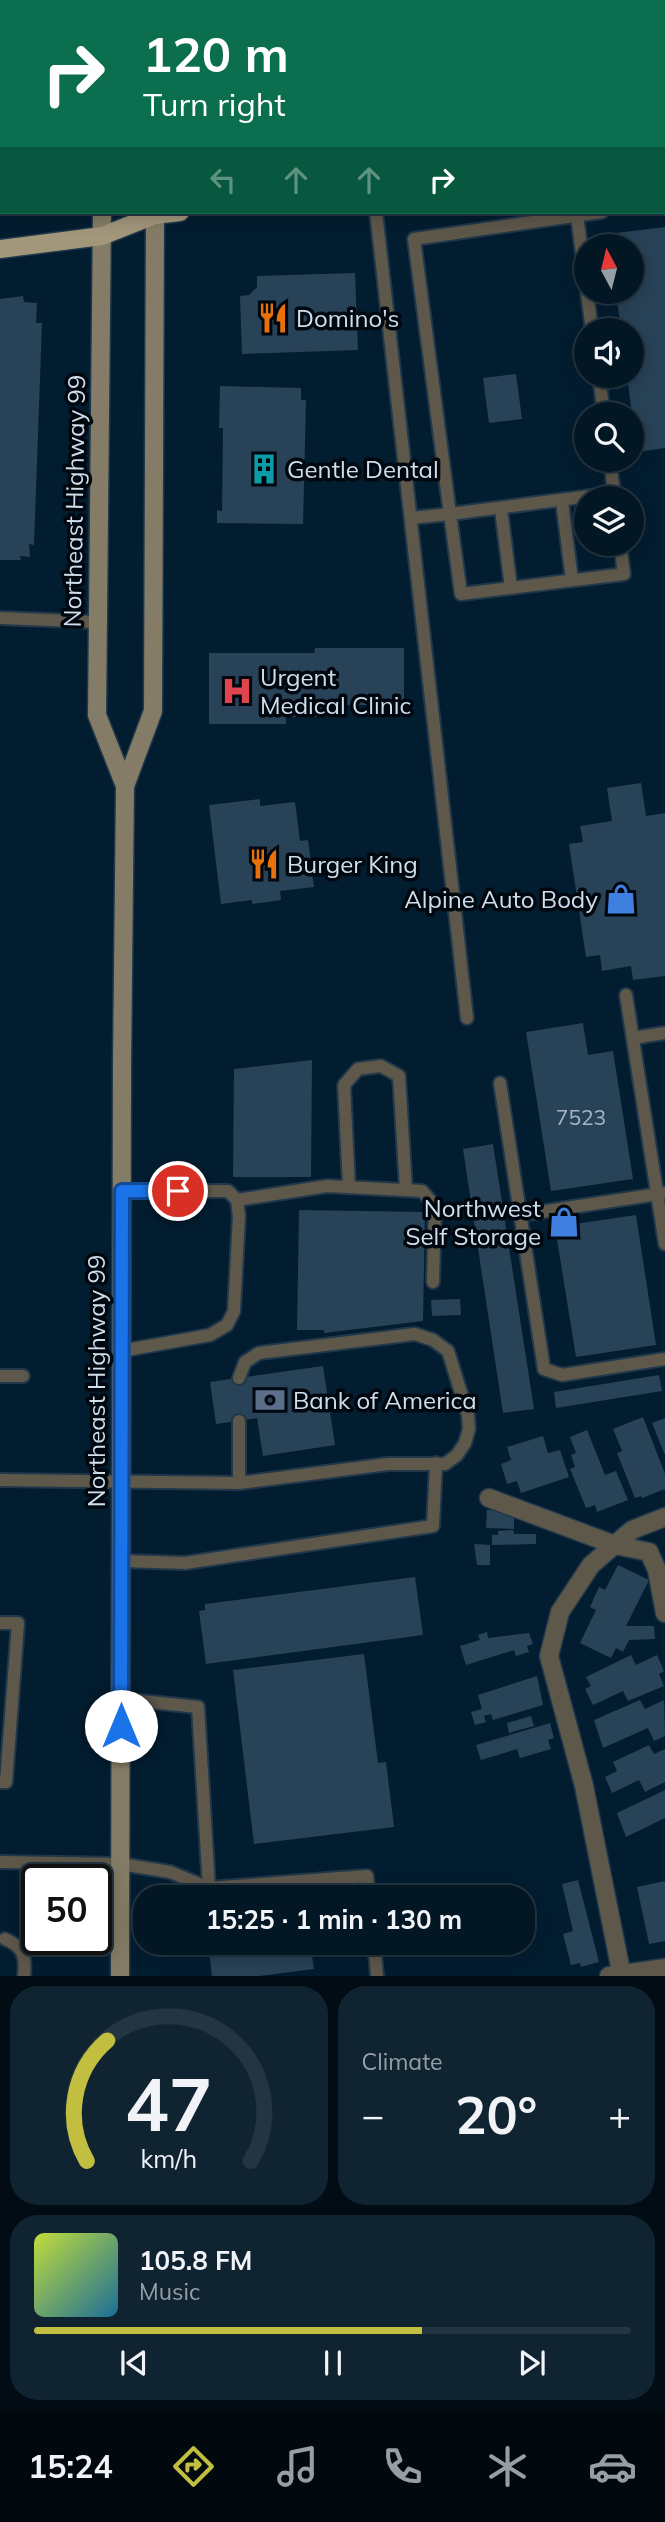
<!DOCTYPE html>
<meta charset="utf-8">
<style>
body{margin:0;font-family:Mulish,sans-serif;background:#102331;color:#f1f3f6;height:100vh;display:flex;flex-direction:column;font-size:26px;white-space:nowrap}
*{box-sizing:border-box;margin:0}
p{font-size:23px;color:#969fa6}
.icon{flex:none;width:38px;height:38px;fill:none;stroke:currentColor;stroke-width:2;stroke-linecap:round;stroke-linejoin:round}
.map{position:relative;height:1976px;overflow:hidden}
.sheet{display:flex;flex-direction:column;gap:10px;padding:10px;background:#010c14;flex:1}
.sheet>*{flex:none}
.hud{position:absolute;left:0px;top:0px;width:665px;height:214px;box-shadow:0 4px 18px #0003,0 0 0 2px #233541;background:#0b6e4f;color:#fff;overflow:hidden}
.needle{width:46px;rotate:353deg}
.fabs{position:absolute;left:574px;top:234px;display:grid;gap:14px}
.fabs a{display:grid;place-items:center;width:70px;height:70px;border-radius:50%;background:#021624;box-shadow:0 4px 18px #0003,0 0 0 2px #233541;font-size:35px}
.speed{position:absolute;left:21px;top:1864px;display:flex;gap:14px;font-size:35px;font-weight:700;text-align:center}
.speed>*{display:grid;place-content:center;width:91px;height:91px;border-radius:50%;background:#021624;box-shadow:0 4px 18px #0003,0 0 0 2px #233541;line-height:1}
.speed .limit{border:4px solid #111;border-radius:10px;background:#fff;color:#111}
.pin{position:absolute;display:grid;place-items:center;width:60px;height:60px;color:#fff;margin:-30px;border:4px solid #fff;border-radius:50%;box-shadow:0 2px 7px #0007}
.me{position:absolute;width:77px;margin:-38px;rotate:0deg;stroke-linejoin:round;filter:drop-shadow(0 0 5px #0008)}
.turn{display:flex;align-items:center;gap:24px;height:147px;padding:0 28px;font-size:32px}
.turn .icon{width:91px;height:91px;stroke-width:2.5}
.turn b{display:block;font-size:49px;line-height:60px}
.lanes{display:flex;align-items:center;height:66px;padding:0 28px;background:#0003;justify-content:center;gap:35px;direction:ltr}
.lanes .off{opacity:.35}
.big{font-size:52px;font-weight:700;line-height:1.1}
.sheet .widget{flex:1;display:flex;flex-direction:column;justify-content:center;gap:10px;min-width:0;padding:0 24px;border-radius:28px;background:#102331}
.sheet .dial{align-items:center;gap:0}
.dial svg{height:182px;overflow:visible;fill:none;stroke:#233541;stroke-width:7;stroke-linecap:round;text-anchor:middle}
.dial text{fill:#f1f3f6;stroke:none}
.song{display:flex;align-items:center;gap:21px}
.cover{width:84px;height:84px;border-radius:10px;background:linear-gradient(135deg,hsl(70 70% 55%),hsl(200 70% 35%))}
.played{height:7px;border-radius:4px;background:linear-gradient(90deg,#c1be40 65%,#233541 65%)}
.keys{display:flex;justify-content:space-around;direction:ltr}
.heat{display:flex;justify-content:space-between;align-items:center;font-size:38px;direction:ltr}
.sheet .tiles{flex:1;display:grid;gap:10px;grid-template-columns:1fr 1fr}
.widget:last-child{grid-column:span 2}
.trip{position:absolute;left:133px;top:1885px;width:402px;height:70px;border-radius:28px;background:#021624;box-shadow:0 4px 18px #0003,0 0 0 2px #233541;font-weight:700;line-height:70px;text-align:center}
.menu{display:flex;height:112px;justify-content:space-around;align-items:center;background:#01090e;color:#969fa6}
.menu .icon{width:49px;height:49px}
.menu .on{color:#c1be40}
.menu b{font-size:32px;color:#f1f3f6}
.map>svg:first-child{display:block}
.building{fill:#284257}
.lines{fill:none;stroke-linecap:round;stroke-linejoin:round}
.lane-casing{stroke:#20384a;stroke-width:16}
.street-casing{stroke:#20384a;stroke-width:21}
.secondary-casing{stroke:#20384a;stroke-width:21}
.primary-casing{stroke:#20384a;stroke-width:21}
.lane{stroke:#5e584b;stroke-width:12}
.street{stroke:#5e584b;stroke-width:18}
.secondary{stroke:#847c66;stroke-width:18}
.primary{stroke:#a2977b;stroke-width:18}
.route-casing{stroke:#114b97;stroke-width:18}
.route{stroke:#1a73e8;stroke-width:12}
.labels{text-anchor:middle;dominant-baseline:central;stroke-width:7;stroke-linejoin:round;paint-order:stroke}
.number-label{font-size:21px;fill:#a5b7c6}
.poi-label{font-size:24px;fill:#cfdeeb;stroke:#01070e;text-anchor:start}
.street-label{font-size:24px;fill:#cfdeeb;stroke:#01070e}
</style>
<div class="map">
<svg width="665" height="1976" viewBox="0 0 665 1976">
<rect width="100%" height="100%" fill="#031d30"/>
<g class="building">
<path d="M665,227V448L637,452L627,376H632V331H621L616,292H632V247H609L608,234Z"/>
<path d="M355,273L358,350L242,354L240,296L249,295L257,287V276Z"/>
<path d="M23,296L24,302L37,303L36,323H42L34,545L29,544L30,557L20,556L21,560H0V299Z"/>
<path d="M516,374L522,419L489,423L483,378Z"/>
<path d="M220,386L301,388V400H306L303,524L217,523V510L222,511L223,428H219Z"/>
<path d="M315,648H404V705H322V717H286V724H209V653H314Z"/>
<path d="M641,783L646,816L665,813V976L633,980L631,966L602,971L600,955L586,957L569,844L583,842L580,826L612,821L607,788Z"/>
<path d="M260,799V806L295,802L300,841L308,840L314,887L280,891L281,900L252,904V900L221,904L209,805Z"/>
<path d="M583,1023L588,1055L613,1051L633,1179L551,1191L526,1032Z"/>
<path d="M312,1060L311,1177H233L234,1069Z"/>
<path d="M493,1144L534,1409L503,1413L463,1149Z"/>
<path d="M299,1210L425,1212L423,1321L324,1333V1330H297Z"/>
<path d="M636,1215L656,1345L576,1357L555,1227Z"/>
<path d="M460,1299L461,1315L432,1316L431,1300Z"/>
<path d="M323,1366L335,1445L263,1456L257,1418L216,1424L210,1382Z"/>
<path d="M659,1375L662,1391L556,1408L554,1392Z"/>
<path d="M643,1417L665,1474V1489L642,1498L641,1496L635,1498L617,1453L622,1451L613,1429Z"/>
<path d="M665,1418V1455L652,1423Z"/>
<path d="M587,1430L605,1475L616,1471L628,1500L597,1512L595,1505L586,1508L570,1469L575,1467L571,1455L576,1453L570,1437Z"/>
<path d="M543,1436L548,1453L560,1450L569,1477L521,1493L517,1481L507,1484L501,1464L511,1460L507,1447Z"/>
<path d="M487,1510H514V1529L486,1528Z"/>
<path d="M513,1530L514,1534H536V1544L492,1545V1535H498V1531Z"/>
<path d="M474,1544L490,1545V1565H477Z"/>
<path d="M618,1565L649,1580L626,1626H654L655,1639L629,1640L623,1652L616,1648L611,1658L580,1643L596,1610L590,1607L599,1587L605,1590Z"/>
<path d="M415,1577L423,1635L206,1664L199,1611L205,1610V1604Z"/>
<path d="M487,1632L488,1638L529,1633L533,1644L527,1646L529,1652L516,1656L514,1650L466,1665L460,1646L480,1640L478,1635Z"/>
<path d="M364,1654L378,1763L386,1762L394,1827L254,1844L233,1670Z"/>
<path d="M631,1655L636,1665L657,1655L664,1671L659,1674L664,1686L628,1701L623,1691L593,1705L585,1689L591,1686L586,1677Z"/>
<path d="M537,1676L543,1705L493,1720L491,1714L484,1716L486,1722L475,1725L471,1712L482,1709L478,1695Z"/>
<path d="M640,1700L645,1709L664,1700L665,1736L654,1741L648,1728L603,1748L594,1720Z"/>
<path d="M531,1716L534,1726L509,1733L507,1723Z"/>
<path d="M550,1723L554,1738L548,1740L551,1749L520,1758L517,1749L481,1760L476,1745Z"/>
<path d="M649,1745L654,1754L665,1749V1782L645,1792L639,1780L612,1793L605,1777L617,1771L613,1762Z"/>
<path d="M665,1790V1818L626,1837L617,1813Z"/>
<path d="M578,1880L599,1962L581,1967L580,1963L571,1965L563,1934L573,1931L562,1884Z"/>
<path d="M665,1881V1941L649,1944L637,1887Z"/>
<path d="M208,1942H310L314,1969L259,1976H212Z"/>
</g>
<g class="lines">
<g class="lane-casing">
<g id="lane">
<path d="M663,203L665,202"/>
<path d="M376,212L467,1018"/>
<path d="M602,212L414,239L450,514L614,493L610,460"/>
<path d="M577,215L586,285"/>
<path d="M587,292L592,331"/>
<path d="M599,376L604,415"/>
<path d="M562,501L572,580"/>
<path d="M501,509L511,588"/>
<path d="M411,518L450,514L461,594L624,574L620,544"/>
<path d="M0,618L98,622"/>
<path d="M626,995L665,1244"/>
<path d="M633,1038L665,1033"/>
<path d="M500,1083L544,1369L562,1375L665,1359"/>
<path d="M349,1187L344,1085L358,1069L381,1066L399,1076L406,1190"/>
<path d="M237,1200L327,1186L422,1191L435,1206L433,1282"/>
<path d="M520,1215L665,1193"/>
<path d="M121,1351L210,1335L227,1325L234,1311L239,1216L237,1200L228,1191H122"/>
<path d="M0,1376H23"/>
<path d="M239,1421V1483"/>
<path d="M0,1480L239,1483L388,1464H445L457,1455L465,1443L469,1429L468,1415L448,1351L433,1340L415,1334L259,1353L245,1362L239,1378"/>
<path d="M121,1561L185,1563L433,1526L436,1463"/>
<path d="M0,1623H18L6,1782H0"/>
<path d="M121,1699L198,1707L209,1888"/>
<path d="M0,1862L121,1864L170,1872L209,1888L367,1876L369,1897"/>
<path d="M5,1939C24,1947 26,1957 24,1976"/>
<path d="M374,1942L377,1976"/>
</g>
</g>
<g class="street-casing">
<g id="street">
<path d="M489,1498L615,1545L649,1552L657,1570L665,1613"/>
<path d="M609,1976L665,1968"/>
<path d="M622,1976L584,1786L549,1656L560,1612L591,1565L632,1530L665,1517"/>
</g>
</g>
<g class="secondary-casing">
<g id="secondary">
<path d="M104,2V0"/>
<path d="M156,2V0"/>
<path d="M102,212L97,715L125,786"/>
<path d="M120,1976L122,1066L125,786L153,711L155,212"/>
</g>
</g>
<g class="primary-casing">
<g id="primary">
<path d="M663,121H665"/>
<path d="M0,173H2"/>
<path d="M0,249L102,236L155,215L180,212"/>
</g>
</g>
<use href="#lane" class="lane"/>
<use href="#street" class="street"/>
<use href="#secondary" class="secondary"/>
<use href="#primary" class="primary"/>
</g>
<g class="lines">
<g class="route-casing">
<path id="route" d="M121,1726L122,1191H178"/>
</g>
<use href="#route" class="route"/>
</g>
<defs>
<g id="restaurant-bare" transform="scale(2.415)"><path d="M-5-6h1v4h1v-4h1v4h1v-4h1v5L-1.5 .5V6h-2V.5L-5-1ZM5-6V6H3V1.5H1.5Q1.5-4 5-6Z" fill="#e8710a" stroke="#01070e" stroke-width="2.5" paint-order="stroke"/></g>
<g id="building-bare" transform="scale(2.415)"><path d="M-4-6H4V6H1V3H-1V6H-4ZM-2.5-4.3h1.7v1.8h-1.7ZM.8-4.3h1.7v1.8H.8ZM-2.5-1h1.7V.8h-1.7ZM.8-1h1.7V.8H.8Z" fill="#0f9aa8" stroke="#01070e" stroke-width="2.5" paint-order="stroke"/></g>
<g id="hospital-bare" transform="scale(2.415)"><path d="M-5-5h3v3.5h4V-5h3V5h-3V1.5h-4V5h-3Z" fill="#e0444e" stroke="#01070e" stroke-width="2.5" paint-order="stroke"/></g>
<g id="shop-bare" transform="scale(2.415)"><path d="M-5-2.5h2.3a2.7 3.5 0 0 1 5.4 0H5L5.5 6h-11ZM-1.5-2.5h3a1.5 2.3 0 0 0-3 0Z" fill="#3f7fe0" stroke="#01070e" stroke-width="2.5" paint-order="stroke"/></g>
<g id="bank-bare" transform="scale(2.415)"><path d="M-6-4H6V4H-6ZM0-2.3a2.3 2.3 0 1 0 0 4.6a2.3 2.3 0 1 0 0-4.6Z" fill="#5c6f8a" stroke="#01070e" stroke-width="2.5" paint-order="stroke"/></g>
</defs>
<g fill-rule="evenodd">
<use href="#restaurant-bare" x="273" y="318"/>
<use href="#building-bare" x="264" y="469"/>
<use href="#hospital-bare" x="237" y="691"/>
<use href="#restaurant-bare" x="264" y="864"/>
<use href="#shop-bare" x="621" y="899"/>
<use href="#shop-bare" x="564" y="1222"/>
<use href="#bank-bare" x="270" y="1400"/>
</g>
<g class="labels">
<g class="number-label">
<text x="581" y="1117">7523</text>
</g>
<g class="poi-label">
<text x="296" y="318">Domino's</text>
<text x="287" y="469">Gentle Dental</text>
<text x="260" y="677">Urgent<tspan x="260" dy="28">Medical Clinic</tspan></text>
<text x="287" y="864">Burger King</text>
<text x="598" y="899" text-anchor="end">Alpine Auto Body</text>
<text x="541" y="1208" text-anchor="end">Northwest<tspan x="541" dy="28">Self Storage</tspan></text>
<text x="293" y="1400">Bank of America</text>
</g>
<g class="street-label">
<text transform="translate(74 501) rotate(-89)">Northeast Highway 99</text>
<text transform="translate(96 1381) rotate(-90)">Northeast Highway 99</text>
</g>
</g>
</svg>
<div class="fabs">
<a><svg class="needle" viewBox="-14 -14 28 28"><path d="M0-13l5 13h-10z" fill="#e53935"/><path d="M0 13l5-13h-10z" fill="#969fa6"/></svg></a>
<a><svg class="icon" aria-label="sound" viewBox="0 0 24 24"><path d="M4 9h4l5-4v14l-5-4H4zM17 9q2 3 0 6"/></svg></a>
<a><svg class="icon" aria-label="search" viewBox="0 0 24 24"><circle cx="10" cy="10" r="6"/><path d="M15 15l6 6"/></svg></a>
<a><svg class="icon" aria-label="layers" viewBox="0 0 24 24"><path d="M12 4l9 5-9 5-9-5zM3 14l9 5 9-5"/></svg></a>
</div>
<div class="speed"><div class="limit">50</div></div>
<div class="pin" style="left:178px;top:1191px;background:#d93025"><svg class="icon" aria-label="arrive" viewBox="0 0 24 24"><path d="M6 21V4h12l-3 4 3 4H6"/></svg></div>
<svg class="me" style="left:121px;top:1726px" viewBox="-20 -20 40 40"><circle r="19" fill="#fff"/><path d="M0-13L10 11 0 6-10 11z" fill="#1a73e8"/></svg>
<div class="trip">15:25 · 1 min · 130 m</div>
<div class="hud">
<div class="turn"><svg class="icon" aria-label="right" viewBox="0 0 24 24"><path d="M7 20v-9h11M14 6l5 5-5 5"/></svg><div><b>120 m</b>Turn right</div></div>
<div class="lanes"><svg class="icon off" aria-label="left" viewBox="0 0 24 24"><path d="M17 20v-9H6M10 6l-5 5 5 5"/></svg><svg class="icon off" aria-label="ahead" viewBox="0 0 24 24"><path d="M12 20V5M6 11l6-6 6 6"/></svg><svg class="icon off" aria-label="ahead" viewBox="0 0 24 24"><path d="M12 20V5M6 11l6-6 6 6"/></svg><svg class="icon" aria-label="right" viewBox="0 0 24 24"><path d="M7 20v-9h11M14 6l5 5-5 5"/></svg></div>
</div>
</div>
<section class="sheet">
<div class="tiles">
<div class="widget dial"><svg viewBox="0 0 100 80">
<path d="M14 69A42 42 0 1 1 86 69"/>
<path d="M14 69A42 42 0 0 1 23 16" stroke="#c1be40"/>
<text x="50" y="56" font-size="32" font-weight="700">47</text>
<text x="50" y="72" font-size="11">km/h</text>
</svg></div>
<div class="widget"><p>Climate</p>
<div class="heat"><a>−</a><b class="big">20°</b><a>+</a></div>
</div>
<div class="widget">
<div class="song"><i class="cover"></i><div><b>105.8 FM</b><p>Music</p></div></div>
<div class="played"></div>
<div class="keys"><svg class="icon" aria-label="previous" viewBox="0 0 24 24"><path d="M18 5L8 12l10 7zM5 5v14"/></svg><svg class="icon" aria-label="pause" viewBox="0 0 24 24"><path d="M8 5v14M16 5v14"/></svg><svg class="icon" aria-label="next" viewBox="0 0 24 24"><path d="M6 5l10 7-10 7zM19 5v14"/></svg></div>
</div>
</div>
</section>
<nav class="menu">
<b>15:24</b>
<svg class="icon on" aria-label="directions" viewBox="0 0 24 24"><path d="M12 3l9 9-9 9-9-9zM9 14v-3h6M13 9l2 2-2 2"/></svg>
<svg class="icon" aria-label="music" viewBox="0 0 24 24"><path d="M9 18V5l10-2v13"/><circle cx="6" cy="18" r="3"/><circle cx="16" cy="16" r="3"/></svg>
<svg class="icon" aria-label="phone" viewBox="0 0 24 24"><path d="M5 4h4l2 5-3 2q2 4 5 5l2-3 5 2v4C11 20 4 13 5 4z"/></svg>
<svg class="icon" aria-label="climate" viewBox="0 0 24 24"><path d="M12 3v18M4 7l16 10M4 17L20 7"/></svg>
<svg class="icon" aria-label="car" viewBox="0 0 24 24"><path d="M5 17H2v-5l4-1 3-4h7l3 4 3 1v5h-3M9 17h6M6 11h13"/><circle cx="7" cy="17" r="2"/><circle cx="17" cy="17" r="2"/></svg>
</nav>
